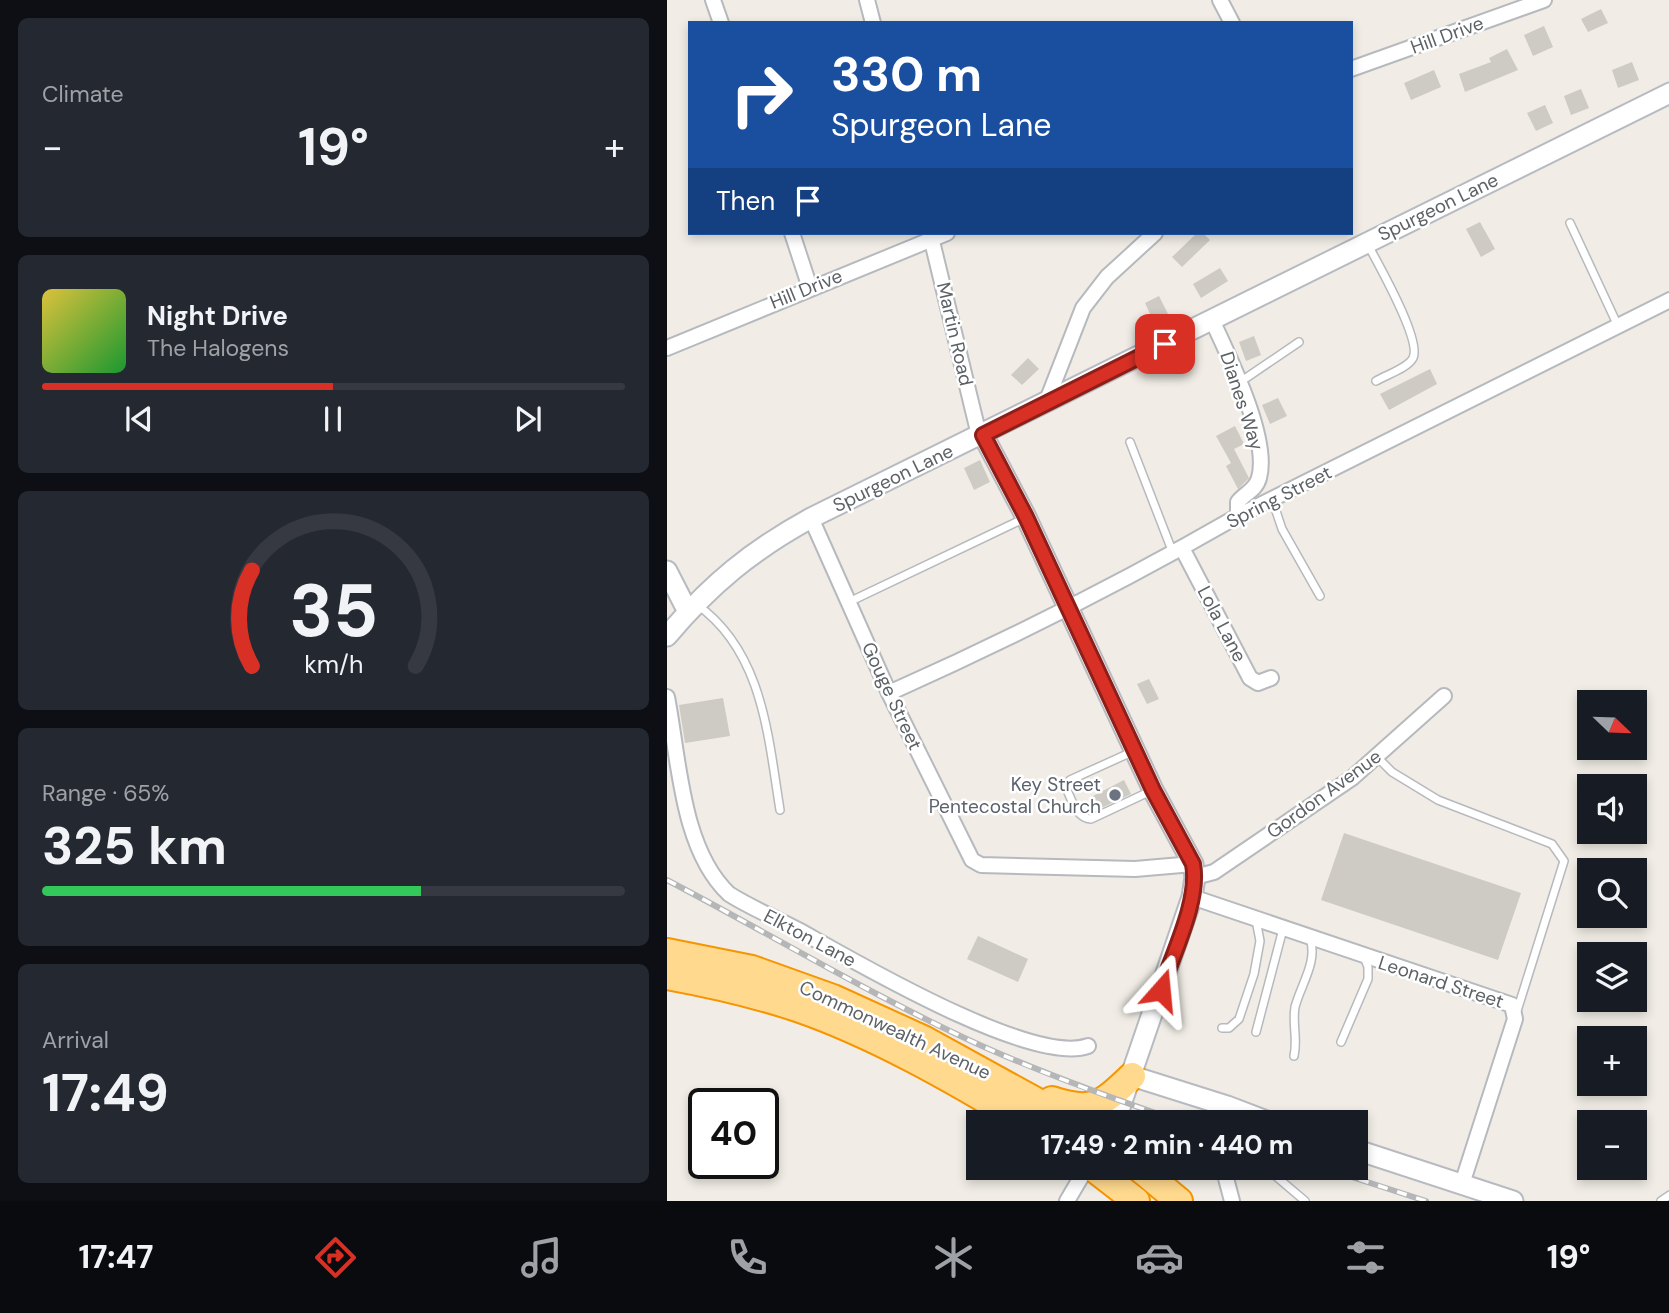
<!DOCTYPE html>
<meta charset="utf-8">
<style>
body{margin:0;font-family:"DM Sans",sans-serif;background:#242831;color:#f1f3f6;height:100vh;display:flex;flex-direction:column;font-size:26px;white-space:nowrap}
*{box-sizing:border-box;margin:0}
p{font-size:23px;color:#9ea1a6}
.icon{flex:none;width:38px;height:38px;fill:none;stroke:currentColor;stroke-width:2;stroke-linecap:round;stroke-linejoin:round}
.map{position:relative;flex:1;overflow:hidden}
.sheet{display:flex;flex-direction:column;gap:18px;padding:18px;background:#0d0f14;width:667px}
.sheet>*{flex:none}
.top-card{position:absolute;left:21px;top:21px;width:665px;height:214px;border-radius:0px;box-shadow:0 4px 10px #0003;background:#1a4fa0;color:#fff;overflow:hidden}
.needle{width:46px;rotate:113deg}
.buttons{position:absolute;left:910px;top:690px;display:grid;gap:14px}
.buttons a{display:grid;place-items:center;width:70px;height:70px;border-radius:0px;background:#171b24;box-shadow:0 4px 10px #0003;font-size:35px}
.speed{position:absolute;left:21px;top:1088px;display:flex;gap:14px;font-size:35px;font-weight:700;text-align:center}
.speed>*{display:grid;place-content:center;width:91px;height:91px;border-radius:50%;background:#171b24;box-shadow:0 4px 10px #0003;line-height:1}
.speed .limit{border:4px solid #111;border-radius:10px;background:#fff;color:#111}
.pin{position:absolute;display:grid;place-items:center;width:60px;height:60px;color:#fff;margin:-30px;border-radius:14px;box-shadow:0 4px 10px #0006}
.me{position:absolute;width:77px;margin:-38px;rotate:18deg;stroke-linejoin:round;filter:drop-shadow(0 0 5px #0008)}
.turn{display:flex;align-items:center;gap:24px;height:147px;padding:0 28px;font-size:32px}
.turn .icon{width:91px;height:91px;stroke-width:2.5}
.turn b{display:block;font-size:49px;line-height:60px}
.then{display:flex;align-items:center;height:66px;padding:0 28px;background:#0003;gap:14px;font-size:26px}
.big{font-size:52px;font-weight:700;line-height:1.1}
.sheet .card{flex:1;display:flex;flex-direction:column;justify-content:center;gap:10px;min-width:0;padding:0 24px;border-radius:10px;background:#242831}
.sheet .dial{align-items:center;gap:0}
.dial svg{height:182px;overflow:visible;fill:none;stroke:#363941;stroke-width:7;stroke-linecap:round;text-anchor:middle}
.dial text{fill:#f1f3f6;stroke:none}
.song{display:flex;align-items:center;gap:21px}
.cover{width:84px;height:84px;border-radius:10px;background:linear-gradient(135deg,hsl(50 70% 55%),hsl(130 70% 35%))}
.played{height:7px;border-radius:4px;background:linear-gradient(90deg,#d93025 50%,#363941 50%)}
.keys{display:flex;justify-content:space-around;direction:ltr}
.heat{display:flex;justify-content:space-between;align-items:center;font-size:38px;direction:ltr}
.charge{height:10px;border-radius:5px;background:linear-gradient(90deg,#34c759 65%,#363941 0)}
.trip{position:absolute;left:299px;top:1110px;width:402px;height:70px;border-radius:0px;background:#171b24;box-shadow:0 4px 10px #0003;font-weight:700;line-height:70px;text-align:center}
.tabs{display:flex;height:112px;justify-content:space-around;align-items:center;background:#090b0e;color:#9ea1a6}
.tabs .icon{width:49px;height:49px}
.tabs .selected{color:#d93025}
.tabs b{font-size:32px;color:#f1f3f6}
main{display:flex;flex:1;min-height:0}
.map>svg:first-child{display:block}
.building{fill:#cecac4}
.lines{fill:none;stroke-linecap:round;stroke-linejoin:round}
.lane-casing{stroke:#b6b9bd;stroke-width:10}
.street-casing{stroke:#b6b9bd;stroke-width:18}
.secondary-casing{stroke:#b7bbc1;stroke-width:23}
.highway-casing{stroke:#f69500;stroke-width:30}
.lane{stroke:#fff;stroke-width:7}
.street{stroke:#fff;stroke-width:14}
.secondary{stroke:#fff;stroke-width:19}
.highway{stroke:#ffd98e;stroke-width:26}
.rail-casing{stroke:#b5b6b7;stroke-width:6}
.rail{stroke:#fff;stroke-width:3.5;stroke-dasharray:10;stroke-linecap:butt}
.route-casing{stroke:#8d1f18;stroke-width:18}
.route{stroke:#d93025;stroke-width:12}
.worship-dot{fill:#6b7280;stroke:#fff;stroke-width:2.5}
.labels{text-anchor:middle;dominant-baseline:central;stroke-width:5;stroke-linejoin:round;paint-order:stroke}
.street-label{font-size:19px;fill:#5d6267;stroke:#fff}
.worship-label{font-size:19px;fill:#5b616d;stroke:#fff;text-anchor:end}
</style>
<main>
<section class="sheet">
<div class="card"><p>Climate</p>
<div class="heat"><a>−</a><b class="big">19°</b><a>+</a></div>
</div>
<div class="card">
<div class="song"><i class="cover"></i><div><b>Night Drive</b><p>The Halogens</p></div></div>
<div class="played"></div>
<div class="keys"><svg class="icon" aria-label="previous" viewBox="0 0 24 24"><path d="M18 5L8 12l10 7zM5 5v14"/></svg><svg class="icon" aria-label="pause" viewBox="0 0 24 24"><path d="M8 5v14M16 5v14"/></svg><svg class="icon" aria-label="next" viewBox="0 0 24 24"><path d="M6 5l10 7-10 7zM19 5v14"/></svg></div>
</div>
<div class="card dial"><svg viewBox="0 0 100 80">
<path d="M14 69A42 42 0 1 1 86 69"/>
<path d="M14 69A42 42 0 0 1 14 27" stroke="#d93025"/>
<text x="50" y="56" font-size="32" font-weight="700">35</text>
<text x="50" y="72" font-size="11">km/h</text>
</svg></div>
<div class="card"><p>Range · 65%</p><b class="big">325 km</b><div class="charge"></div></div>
<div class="card"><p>Arrival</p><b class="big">17:49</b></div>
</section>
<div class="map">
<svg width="1003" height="1201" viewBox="0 0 1003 1201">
<rect width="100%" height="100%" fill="#f1ede6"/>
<g class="building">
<path d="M934,9L941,23L921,32L914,19Z"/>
<path d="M877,26L886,47L866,56L857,35Z"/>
<path d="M840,49L851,70L798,92L792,74L824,62L822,58Z"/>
<path d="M965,62L972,80L951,88L945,70Z"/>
<path d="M767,70L774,87L744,100L737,83Z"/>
<path d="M914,89L922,108L904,115L897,96Z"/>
<path d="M878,105L886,123L869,131L860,113Z"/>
<path d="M813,222L828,249L814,257L799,229Z"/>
<path d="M530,233H536L543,240L515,267L505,257Z"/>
<path d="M553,268L561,281L534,298L526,284Z"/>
<path d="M492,296L505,322L490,329L478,303Z"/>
<path d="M587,336L594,355L579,361L572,342Z"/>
<path d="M361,358L372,369L355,385L344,375Z"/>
<path d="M763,369L770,384L722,410L713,394Z"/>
<path d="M611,398L620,416L603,424L595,405Z"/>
<path d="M568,426L577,444L567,449L582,478L571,489L559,466L564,463L549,436Z"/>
<path d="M313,460L323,482L307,490L297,468Z"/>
<path d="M482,679L492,699L480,704L470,684Z"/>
<path d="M56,698L63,736L18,743L12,705Z"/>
<path d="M457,780L464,794L432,809L426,796Z"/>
<path d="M677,833L854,893L831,960L654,900Z"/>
<path d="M311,936L361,959L351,982L300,959Z"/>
</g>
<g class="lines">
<g class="lane-casing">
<g id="lane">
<path d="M903,223L951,326"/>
<path d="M700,243C710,262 755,340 746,358C741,368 719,375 709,381"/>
<path d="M572,379L579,378L632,342"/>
<path d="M463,442L506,553"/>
<path d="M605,499L615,529L653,596"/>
<path d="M182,602L358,518"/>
<path d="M29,604C96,651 101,736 113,810"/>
<path d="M467,751L403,780L399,788C405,800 409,818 424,819L486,790"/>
<path d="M710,757L725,772L771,800L885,844L897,861L850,1011"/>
<path d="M555,1028H562L572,1019L587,974L593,941L589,920"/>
<path d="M589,1032L616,929"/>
<path d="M674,1042L701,979V967L697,957"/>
<path d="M627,1056C631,1039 625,1024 628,1007C634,984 651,962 643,938"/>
<path d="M598,1167L638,1201"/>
<path d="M994,1201L1003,1195"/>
</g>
</g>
<g class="street-casing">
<g id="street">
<path d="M46,0L54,23"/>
<path d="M200,0L206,23"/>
<path d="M553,0L565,23"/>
<path d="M684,69L877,0"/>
<path d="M125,233L143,288"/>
<path d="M263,233L310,427L316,435"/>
<path d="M545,320C562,357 603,439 592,478C589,490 578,493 571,502V516"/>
<path d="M0,348L280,233"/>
<path d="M379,403L416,308L440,277L488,233"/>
<path d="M144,518L222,693L305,860L314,865L468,869L526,864"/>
<path d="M515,548L583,678L591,683L604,678"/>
<path d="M222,693C341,640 458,581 571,516L1003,300"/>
<path d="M0,697C12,758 14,849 62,894C84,908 109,918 133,931C187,961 365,1066 421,1046"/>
<path d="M528,877L547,872L685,778L777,696"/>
<path d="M525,897L845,1005L848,1019L795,1184"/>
<path d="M555,1122L560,1106"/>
<path d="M556,1167L565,1201"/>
<path d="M400,1201L420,1167"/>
</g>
</g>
<g class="secondary-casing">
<g id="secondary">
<path d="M316,435L359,517L486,790L526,864L528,877L525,897L448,1122"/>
<path d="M0,571L21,612"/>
<path d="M0,636C44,584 84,551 144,518L1003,93"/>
<path d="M465,1076L560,1106L602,1122"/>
<path d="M690,1150L846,1201"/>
</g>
</g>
<g class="highway-casing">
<g id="highway">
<path d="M0,952L85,969L166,998L256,1039L407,1122"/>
<path d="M0,976C44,984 88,994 130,1008C206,1034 287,1080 356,1122"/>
<path d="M385,1100C427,1114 435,1104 465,1076"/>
<path d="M425,1167L469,1201"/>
<path d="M471,1167L512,1201"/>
</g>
</g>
<use href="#lane" class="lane"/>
<use href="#street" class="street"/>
<use href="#secondary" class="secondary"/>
<use href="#highway" class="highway"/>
<g class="rail-casing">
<g id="rail">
<path d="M0,880C105,935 207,997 315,1046C380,1075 447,1099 514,1122"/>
<path d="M654,1167L759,1201"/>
</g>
</g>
<use href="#rail" class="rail"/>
</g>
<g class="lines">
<g class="route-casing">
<path id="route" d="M494,990C505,955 533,901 526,864L486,790L359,517L316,435L498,344"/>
</g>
<use href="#route" class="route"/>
</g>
<circle class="worship-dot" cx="448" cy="795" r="7"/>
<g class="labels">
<g class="street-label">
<text transform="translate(780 35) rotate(-20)">Hill Drive</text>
<text transform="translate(771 207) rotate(-26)">Spurgeon Lane</text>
<text transform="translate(139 289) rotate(-22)">Hill Drive</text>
<text transform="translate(288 334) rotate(77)">Martin Road</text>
<text transform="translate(575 401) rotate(72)">Dianes Way</text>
<text transform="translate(226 478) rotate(-26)">Spurgeon Lane</text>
<text transform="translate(612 497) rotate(-27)">Spring Street</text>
<text transform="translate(555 624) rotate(62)">Lola Lane</text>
<text transform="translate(225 696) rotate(65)">Gouge Street</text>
<text transform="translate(657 794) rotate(-36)">Gordon Avenue</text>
<text transform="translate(143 938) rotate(28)">Elkton Lane</text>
<text transform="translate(774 982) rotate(18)">Leonard Street</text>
<text transform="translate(228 1030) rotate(25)">Commonwealth Avenue</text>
</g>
<g class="worship-label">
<text x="434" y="784">Key Street<tspan x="434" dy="22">Pentecostal Church</tspan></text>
</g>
</g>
</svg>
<div class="buttons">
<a><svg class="needle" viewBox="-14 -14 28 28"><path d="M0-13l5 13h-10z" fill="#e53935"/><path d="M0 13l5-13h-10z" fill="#9ea1a6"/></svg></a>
<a><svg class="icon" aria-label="sound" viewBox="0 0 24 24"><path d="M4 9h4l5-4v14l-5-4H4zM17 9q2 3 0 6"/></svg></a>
<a><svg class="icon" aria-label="search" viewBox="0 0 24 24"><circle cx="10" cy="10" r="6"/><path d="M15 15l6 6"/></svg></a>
<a><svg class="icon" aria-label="layers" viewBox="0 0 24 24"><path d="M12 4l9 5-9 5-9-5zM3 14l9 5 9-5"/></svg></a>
<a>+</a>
<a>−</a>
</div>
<div class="speed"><div class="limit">40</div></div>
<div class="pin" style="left:498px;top:344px;background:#d93025"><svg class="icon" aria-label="arrive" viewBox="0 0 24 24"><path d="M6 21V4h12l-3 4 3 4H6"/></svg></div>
<svg class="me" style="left:494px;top:990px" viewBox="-20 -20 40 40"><path d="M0-17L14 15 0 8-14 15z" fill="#d93025" stroke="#fff" stroke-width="4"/></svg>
<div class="trip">17:49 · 2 min · 440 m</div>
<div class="top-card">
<div class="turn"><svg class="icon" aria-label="right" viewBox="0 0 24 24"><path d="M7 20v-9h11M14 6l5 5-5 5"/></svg><div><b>330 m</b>Spurgeon Lane</div></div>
<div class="then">Then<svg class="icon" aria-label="arrive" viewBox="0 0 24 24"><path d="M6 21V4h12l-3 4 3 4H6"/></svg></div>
</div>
</div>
</main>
<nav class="tabs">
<b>17:47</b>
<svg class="icon selected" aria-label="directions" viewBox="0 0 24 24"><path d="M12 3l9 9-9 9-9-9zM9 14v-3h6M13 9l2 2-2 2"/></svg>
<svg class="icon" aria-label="music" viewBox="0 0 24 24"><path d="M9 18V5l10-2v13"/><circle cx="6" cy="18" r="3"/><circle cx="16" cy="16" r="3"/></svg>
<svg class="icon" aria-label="phone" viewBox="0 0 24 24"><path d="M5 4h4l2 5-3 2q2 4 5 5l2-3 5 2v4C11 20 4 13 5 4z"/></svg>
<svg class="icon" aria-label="climate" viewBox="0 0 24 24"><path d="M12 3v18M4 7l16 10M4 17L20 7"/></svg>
<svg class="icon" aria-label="car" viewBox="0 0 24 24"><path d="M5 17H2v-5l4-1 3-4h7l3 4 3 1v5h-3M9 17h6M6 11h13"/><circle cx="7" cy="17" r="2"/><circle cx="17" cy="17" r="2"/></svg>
<svg class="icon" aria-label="filters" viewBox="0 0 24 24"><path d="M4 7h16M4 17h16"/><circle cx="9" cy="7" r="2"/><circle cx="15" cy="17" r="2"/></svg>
<b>19°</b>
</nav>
